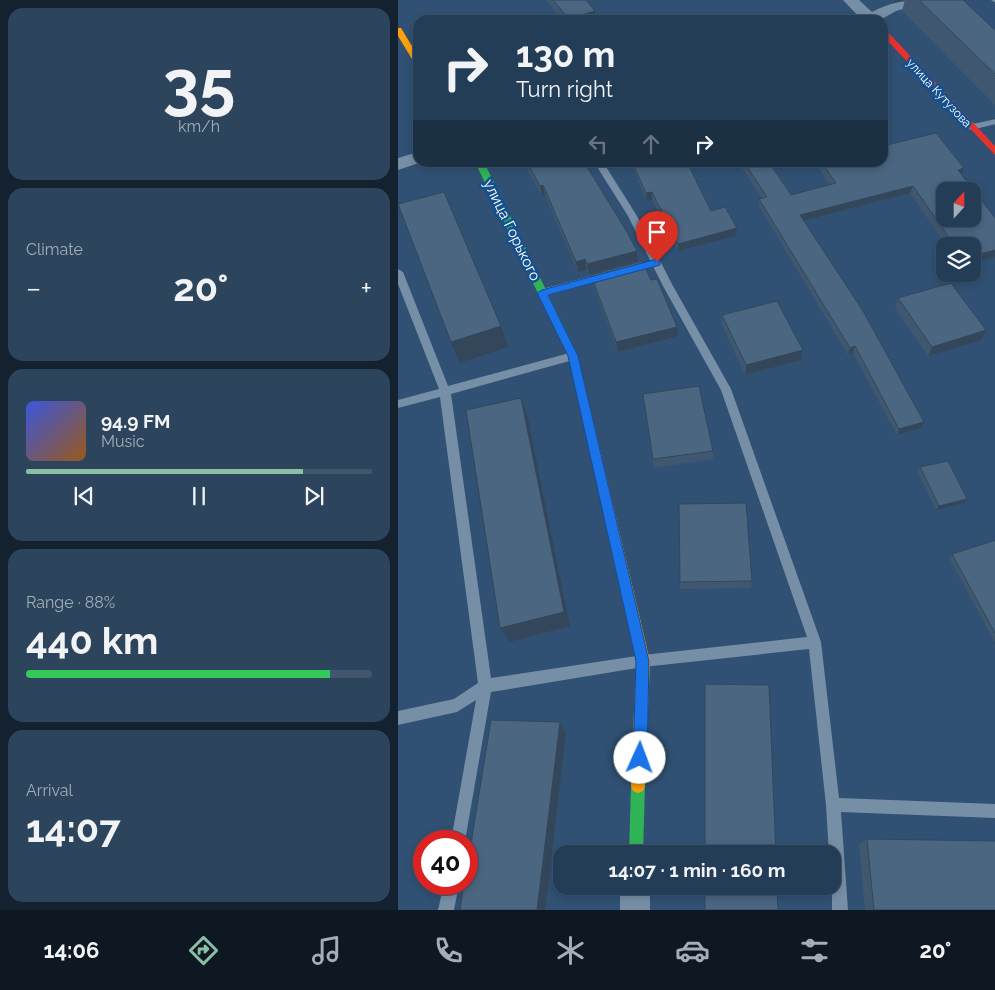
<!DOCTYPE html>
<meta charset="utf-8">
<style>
body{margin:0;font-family:Raleway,sans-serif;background:#2c445c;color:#f1f3f6;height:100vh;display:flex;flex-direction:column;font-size:19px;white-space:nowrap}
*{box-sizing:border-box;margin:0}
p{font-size:16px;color:#a3aeb9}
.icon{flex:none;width:28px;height:28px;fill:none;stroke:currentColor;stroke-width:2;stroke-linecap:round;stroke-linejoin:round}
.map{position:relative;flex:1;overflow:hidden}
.drawer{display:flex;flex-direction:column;gap:8px;padding:8px;background:#14222f;width:398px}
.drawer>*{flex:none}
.guide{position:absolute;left:15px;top:15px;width:475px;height:152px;border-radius:15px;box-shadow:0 2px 8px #0003,0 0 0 1px #41566c;background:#243d56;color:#f1f3f6;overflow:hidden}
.needle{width:32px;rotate:21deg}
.buttons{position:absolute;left:538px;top:182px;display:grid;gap:10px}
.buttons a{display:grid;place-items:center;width:45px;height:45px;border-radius:10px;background:#243d56;box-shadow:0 2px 8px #0003,0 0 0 1px #41566c;font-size:25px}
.speed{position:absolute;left:15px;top:830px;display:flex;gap:10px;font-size:25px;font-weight:700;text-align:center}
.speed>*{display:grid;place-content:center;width:65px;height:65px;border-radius:50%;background:#243d56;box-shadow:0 2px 8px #0003,0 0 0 1px #41566c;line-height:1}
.speed .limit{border:8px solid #d22;background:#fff;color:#111}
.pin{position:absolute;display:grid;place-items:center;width:42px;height:42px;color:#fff;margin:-51px -21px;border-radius:50% 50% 50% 0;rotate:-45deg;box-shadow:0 0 5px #0007}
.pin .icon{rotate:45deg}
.me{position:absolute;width:55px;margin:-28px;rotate:2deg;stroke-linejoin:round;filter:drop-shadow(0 0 4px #0008)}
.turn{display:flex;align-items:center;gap:18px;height:105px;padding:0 20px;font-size:22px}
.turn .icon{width:65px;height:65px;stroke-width:2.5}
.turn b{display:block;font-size:35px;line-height:42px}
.lanes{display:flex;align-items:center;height:48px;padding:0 20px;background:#0003;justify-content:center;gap:25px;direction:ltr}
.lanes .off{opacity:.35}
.big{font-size:38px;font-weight:700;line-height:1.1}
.drawer .widget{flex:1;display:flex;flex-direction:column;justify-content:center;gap:8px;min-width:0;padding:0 18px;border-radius:15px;background:#2c445c}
.drawer .dial{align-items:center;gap:0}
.dial b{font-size:65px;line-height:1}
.song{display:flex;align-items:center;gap:15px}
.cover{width:60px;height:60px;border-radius:8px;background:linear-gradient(135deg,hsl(230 70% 55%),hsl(30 70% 35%))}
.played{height:5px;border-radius:2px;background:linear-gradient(90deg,#8abfa5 80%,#41566c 80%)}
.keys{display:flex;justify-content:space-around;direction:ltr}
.heat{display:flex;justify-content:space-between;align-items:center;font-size:28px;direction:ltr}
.charge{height:8px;border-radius:4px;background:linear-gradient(90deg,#34c759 88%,#41566c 0)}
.trip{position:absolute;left:155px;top:845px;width:288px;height:50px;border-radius:15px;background:#243d56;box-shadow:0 2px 8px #0003,0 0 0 1px #41566c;font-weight:700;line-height:50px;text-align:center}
.tab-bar{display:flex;height:80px;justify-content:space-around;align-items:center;background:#0e1822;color:#a3aeb9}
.tab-bar .icon{width:35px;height:35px}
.tab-bar .on{color:#8abfa5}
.tab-bar b{font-size:22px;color:#f1f3f6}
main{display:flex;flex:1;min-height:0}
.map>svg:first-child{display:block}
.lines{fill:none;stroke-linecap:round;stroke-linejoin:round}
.lane{fill:#778fa6;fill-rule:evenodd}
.street{fill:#778fa6;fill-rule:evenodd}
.fast{fill:#30b455;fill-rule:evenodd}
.slow{fill:#ff9f0a;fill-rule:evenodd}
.jam{fill:#e5322d;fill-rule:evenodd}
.wall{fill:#40586f}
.shaded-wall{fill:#34475a}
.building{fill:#4b6681;stroke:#34475a;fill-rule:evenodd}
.route{fill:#1a73e8;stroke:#114b97}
.labels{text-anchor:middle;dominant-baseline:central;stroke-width:5;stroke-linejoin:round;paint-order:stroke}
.far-street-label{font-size:12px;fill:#fff;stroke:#15508e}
.street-label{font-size:15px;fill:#fff;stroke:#15508e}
</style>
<main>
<section class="drawer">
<div class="widget dial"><b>35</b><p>km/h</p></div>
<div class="widget"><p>Climate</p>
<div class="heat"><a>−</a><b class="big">20°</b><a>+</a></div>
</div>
<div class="widget">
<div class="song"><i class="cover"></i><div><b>94.9 FM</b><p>Music</p></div></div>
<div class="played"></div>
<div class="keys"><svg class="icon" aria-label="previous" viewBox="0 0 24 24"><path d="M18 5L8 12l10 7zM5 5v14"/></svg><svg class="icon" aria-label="pause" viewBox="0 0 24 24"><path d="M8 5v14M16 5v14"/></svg><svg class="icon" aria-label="next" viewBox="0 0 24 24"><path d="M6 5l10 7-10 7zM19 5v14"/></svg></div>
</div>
<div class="widget"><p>Range · 88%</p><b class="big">440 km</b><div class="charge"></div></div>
<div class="widget"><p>Arrival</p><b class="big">14:07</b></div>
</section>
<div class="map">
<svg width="598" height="910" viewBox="0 0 598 910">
<rect width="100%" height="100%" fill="#305173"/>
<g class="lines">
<g class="lane">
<path d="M593,0H598V3Z"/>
<path d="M598,119V124L573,130L569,127L570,125Z"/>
<path d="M196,162H205L239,216L275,286L333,389L423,642L441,798L598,804V818L443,812L450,910H434V854H431L428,805L411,649L245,667L93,692L67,841H53L78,700L59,712L0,725V711L56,699L80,683L42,397L0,408V400L41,389L0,284V269L5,272L50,386L175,352L180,356L175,360L53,394L93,678L245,655L409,637L323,390L265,286L230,216Z"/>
<path d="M209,272L212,274L214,276L212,278L144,297L139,293L144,289Z"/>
<path d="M46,884H61L56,910H40Z"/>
</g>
<g class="street">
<path d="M445,0H461L474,12C493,2 508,0 528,0L526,3L498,11L482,20H464Z"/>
<path d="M20,152V162H24L0,170V158Z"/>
<rect x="222" y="886" width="30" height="24"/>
</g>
<g class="fast">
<path d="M77,162H86L180,356L186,382L185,385L181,386L176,382L170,356Z"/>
<path d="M240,779L245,781L247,786L245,854H231L233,786L235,781Z"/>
</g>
<g class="slow">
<path d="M0,28H3L20,56V64H17L0,36Z"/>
<path d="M181,378L186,382L252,661L247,786L245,791L240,793L235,791L233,786L238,661L176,382Z"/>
</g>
<path class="jam" d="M485,30H488L598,147V156L485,36Z"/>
</g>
<g class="wall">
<path d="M148,0H188L197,11L198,20H164Z"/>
<path d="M494,0H565L598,31V106L504,11L507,0L495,2Z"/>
<path d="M125,162H186L239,251L240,261L191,274L189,270L180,272L147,195L144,196Z"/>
<path d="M232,162H289L313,211L339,228L338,236L280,251L254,200L249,201Z"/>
<path d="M340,162H371L393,195L432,185L416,162H485L564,175L598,257L574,263V246H549L512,193L406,221L523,428L499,435L455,353L450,355L361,206V199L364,198Z"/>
<path d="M193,275L280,336L220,352L195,285Z"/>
<path d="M500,298L584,340L530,356L497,308Z"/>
<path d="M324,315L405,350L403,360L347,375L324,325Z"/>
<path d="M245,394L315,451V459L256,468Z"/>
<path d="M522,467L569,499L566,503L538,510L520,472Z"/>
<path d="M281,504L354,581L353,588L282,589Z"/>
<path d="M598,540V644L551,558L554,554Z"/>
<path d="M469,839L598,910H467L461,844Z"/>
</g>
<g class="shaded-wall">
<path d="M496,0H507L495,2Z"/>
<path d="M197,11L198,20H171V19Z"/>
<path d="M566,168L564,176L560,170Z"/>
<path d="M145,185L147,195L144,196L142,186Z"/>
<path d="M515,186L512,193L401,222L402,215Z"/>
<path d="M254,192V200L249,201L248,193Z"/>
<path d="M339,228L338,236L280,251V244Z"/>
<path d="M598,250V257L574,263V256Z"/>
<path d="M239,251L240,261L191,274L189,264Z"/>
<path d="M187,259L189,270L180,272L178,262Z"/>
<path d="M103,326L110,347L61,363L53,342Z"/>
<path d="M279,327L280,336L220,352L218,342Z"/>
<path d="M588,330L584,340L530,356L534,347Z"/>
<path d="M457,346L455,353L450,355L452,348Z"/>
<path d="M405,350L403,360L347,375L348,365Z"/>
<path d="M123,398L130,418L172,626L111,642L102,628Z"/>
<path d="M526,422L523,428L499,435L501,429Z"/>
<path d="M569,499L566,503L538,510L541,506Z"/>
<path d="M162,722L168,733L147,910H139Z"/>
</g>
<g class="building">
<path d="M155,0H188L197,11L171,19Z"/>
<path d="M521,0H565L598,31V75Z"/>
<path d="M538,133L566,168L560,170L598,219V250L574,256V246H557L515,186L402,215L465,311L526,422L501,429L457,346L452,348L361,199L369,197L346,162H371L393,195L438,183L423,162H485V146ZM546,191H574V219H546Z"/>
<path d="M129,162H186L229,232L239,251L189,264L187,259L178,262L145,185L142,186Z"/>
<path d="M234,162H289L313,211L327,207L339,228L280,244L254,192L248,193Z"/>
<path d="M46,192L103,326L53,342L0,204Z"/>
<path d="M244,261L253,280L259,279L279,327L218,342L193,275Z"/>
<path d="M553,283L588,330L534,347L500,298Z"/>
<path d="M379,301L405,350L348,365L324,315Z"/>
<path d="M301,386L315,451L255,459L245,394Z"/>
<path d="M123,398L166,612L102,628L68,410Z"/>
<path d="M550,461L569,499L541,506L522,467Z"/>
<path d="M348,503L354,581L282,582L281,504Z"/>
<path d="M598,540V635L554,554Z"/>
<path d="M307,684L371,685L378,854H307Z"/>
<path d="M93,720L162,722L139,910H62L66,884H69V868Z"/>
<path d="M469,839L598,841V910H476Z"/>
<path d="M307,886H379L380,910H307Z"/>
</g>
<path class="route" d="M259,259L262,260V265L150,295L180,356L251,661L249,758L247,762L242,765L237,762L235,758L238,661L170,356L139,293L144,290Z"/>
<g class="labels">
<g class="far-street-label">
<text transform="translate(541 93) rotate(47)">улица Кутузова</text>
</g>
<g class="street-label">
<text transform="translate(114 230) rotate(64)">улица Горького</text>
</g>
</g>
</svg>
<div class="buttons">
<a><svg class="needle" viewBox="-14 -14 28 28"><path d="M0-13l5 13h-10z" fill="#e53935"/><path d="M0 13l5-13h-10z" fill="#a3aeb9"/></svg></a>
<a><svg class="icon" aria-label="layers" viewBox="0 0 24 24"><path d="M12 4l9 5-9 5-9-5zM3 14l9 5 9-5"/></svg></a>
</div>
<div class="speed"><div class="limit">40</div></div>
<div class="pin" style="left:259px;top:262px;background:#d93025"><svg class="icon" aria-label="arrive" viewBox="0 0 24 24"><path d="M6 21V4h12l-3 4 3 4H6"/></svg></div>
<svg class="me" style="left:242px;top:758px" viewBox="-20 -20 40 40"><circle r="19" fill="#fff"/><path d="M0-13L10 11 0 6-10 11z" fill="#1a73e8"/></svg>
<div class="trip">14:07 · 1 min · 160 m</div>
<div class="guide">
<div class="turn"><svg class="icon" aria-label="right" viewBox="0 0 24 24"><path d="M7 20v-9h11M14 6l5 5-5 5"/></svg><div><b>130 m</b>Turn right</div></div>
<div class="lanes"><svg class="icon off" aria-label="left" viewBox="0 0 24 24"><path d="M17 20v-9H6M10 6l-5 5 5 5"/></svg><svg class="icon off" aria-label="ahead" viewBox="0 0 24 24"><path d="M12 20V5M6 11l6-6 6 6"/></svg><svg class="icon" aria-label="right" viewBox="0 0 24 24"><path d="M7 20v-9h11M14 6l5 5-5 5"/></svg></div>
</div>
</div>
</main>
<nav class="tab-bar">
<b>14:06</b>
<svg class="icon on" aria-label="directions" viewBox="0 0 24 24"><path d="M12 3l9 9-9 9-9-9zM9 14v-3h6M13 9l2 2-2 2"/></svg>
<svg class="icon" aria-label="music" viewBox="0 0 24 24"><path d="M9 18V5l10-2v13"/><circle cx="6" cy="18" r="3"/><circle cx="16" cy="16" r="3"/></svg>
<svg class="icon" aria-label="phone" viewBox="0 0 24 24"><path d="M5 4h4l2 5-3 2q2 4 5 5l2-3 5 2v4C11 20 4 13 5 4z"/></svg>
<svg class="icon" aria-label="climate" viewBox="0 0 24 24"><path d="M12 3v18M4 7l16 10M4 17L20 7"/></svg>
<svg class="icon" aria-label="car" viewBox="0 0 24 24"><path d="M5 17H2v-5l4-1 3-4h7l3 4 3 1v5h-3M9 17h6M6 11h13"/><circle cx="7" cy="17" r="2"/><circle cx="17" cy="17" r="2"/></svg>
<svg class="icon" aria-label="filters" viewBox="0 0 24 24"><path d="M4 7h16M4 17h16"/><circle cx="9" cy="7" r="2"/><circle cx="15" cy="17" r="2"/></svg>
<b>20°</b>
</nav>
